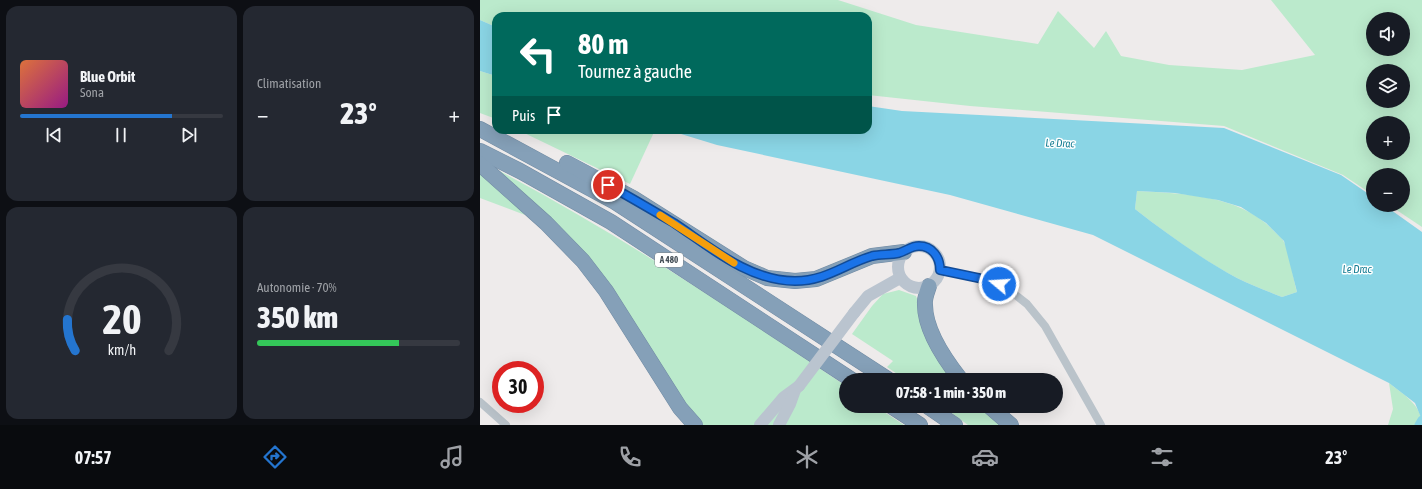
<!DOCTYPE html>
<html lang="fr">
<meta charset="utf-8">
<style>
body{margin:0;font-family:"Asap Condensed",sans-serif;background:#242831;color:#f1f3f6;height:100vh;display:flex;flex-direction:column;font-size:15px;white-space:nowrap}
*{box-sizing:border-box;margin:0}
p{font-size:13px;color:#9ea1a6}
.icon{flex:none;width:22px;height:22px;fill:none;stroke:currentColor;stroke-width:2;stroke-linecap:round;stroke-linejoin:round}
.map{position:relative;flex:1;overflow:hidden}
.sheet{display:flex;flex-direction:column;gap:6px;padding:6px;background:#0d0f14;width:480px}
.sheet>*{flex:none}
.banner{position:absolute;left:12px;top:12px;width:380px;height:122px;border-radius:12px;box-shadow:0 4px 16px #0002;background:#00695c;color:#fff;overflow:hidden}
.tools{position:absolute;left:886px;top:12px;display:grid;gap:8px}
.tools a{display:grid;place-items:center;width:44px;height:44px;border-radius:50%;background:#171b24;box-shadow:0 4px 16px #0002;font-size:20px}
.speed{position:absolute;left:12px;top:361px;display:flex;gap:8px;font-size:20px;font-weight:700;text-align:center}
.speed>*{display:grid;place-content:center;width:52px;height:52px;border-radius:50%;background:#171b24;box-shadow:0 4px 16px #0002;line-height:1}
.speed .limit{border:6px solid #d22;background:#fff;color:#111}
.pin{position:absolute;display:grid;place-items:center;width:34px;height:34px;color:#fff;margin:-17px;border:2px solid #fff;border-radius:50%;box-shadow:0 1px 4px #0007}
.me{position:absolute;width:44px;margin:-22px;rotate:288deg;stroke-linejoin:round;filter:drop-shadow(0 0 3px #0008)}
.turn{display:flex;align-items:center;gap:14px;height:84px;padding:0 20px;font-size:18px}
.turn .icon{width:52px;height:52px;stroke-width:2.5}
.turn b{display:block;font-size:28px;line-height:34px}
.then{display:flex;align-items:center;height:38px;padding:0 20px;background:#0003;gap:8px;font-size:15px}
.big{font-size:30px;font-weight:800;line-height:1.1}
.sheet .tile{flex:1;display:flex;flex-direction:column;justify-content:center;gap:6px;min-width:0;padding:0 14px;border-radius:12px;background:#242831}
.sheet .dial{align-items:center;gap:0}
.dial svg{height:104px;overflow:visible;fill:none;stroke:#363941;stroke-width:7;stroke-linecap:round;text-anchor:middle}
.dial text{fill:#f1f3f6;stroke:none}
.song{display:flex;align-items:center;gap:12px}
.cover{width:48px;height:48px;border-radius:6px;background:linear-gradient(135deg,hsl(20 70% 55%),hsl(310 70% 35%))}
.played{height:4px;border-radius:2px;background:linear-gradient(90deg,#2475cf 75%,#363941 75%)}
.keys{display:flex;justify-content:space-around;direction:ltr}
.heat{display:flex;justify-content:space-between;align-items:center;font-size:22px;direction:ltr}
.charge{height:6px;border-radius:3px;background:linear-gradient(90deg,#34c759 70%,#363941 0)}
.sheet .tiles{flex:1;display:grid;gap:6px;grid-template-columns:repeat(2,1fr)}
.trip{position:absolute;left:359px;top:373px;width:224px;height:40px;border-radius:20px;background:#171b24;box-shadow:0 4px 16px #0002;font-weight:800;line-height:40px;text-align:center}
.dock{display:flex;height:64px;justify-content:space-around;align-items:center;background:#090b0e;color:#9ea1a6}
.dock .icon{width:28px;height:28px}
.dock .selected{color:#2475cf}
.dock b{font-size:18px;color:#f1f3f6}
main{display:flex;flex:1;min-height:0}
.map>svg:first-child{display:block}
.green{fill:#bbeacc;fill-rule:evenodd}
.water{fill:#8ad5e5;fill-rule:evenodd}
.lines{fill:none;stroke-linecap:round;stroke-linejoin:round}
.canal{stroke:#8ad5e5;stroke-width:9}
.motorway-casing{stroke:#718ba3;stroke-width:16}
.minor{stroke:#bac3ca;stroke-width:8}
.secondary{stroke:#bac4cf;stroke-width:12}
.motorway{stroke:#85a0b8;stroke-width:15}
.secondary-bridge{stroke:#bac4cf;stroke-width:12}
.route-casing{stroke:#114b97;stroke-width:10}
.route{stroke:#1a73e8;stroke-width:7}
.slow{stroke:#f59e0b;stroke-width:7}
.labels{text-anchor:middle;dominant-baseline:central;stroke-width:3;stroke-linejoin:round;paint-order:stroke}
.shield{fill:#fff;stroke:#7d8489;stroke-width:1}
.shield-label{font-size:9px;font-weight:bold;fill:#454f57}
.water-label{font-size:11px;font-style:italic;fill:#157d93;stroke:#fff}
</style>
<main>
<section class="sheet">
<div class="tiles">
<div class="tile">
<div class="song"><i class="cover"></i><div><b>Blue Orbit</b><p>Sona</p></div></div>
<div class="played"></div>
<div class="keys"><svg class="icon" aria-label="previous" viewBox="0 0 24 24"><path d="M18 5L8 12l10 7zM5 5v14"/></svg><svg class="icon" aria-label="pause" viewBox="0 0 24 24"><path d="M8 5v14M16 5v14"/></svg><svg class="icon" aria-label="next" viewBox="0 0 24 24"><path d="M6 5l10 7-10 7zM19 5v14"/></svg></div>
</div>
<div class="tile"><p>Climatisation</p>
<div class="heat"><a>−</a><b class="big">23°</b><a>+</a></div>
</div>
<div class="tile dial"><svg viewBox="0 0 100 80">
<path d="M14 69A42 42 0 1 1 86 69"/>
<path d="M14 69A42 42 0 0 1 8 45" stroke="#2475cf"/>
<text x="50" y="56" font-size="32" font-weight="700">20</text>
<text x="50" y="72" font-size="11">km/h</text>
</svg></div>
<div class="tile"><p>Autonomie · 70%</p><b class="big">350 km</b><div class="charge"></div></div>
</div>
</section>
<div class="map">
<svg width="942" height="425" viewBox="0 0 942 425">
<rect width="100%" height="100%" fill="#eeebeb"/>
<g class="green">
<path d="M0,0H358L436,25L558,44L578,11L614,48L626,31L641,56L689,65L762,70L835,55L791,0H942V227L909,205H923V175H893V195L863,175L744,126L490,106L388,95V16H16V27L0,20ZM893,19H923V49H893ZM893,71H923V101H893ZM893,123H923V153H893Z"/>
<path d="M0,71L16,76V119L0,113Z"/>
<path d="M38,130H175L150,184Z"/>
<path d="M10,166C134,231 250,308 366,386V406H395L424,425H223L206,406L128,283Z"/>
<path d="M0,173L21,187L45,215L0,198Z"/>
<path d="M657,191C703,194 757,194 792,229C795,233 802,237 804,242C810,253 813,279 817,292L802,297C787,291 771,285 757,278C721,259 687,234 655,209Z"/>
<path d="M419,290L436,296L448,330L478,380H426L407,367L413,361L372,334L392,306L403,294Z"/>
<path d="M909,383C923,394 942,405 942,425H908L913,409Z"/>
<path d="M462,406H506L527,425H488Z"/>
</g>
<g class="water">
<path d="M0,20L16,27V76L0,71Z"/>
<path d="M388,106L422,111L744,128L861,175L893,197V205H904L942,232V420L935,403L909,383L613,235L470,195L237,145L188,130H388ZM657,191L695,193L738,200L761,207L786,223L804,241L817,292L802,297C787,291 771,285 757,278C722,259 687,234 655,209Z"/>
</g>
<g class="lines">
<path class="canal" d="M939,425L942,420"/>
<g class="motorway-casing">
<g id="motorway">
<path d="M0,129L135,202L409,380"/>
<path d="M0,151L40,171L131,222L372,380"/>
<path d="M87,163L153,198L264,268L287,278L315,281L336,279L392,256L424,252"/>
<path d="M0,164L66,223L103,261L126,291L200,408L215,425"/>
<path d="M449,286C447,292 444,299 445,305C445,330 466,361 481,380"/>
<path d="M411,406L440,425"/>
<path d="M447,406L475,425"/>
<path d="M509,406L531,425"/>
</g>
</g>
<g class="minor">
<path d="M460,270L508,280L528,289L547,304L565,326L621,425"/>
<path d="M0,402L26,425"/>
</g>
<g class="secondary">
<circle cx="439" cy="267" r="21"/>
<path d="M374,313L388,296L420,278"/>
<path d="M280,425L304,397L319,386"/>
<path d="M299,425L310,404L315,390"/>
</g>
<use href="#motorway" class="motorway"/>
<path class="secondary-bridge" d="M319,386L374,313"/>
</g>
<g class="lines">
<g class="route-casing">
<path id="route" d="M128,185C150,197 172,210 194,223C230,247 269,281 315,281C346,281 365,264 392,256C401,254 410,255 419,253C426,251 431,246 439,246C452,246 460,257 460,270L508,280L519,284"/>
</g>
<use href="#route" class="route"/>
<path class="slow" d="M180,215L254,263"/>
</g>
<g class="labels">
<rect class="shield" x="175" y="253" width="28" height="14" rx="3"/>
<g class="shield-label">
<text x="189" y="260">A 480</text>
</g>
<g class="water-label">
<text transform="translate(580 143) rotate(2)">Le Drac</text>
<text x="877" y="269">Le Drac</text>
</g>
</g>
</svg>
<div class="tools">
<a><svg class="icon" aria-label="sound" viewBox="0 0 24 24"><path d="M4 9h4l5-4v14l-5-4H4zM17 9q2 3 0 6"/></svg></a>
<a><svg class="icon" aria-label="layers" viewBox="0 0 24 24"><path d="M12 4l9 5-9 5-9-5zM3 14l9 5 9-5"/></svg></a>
<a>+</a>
<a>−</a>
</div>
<div class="speed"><div class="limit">30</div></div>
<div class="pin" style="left:128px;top:185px;background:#d93025"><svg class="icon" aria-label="arrive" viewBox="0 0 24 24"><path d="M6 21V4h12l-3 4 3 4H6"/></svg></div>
<svg class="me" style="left:519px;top:284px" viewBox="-20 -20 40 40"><circle r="17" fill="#1a73e8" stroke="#fff" stroke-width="3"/><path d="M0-11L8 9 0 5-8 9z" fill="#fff"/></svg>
<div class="trip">07:58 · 1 min · 350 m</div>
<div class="banner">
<div class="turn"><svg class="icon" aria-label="left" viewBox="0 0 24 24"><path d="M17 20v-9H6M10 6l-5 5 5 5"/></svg><div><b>80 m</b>Tournez à gauche</div></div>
<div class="then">Puis<svg class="icon" aria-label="arrive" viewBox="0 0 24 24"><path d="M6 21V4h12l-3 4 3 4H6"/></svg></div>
</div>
</div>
</main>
<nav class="dock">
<b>07:57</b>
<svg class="icon selected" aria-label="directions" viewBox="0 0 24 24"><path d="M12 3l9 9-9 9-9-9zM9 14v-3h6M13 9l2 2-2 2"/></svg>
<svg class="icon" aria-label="music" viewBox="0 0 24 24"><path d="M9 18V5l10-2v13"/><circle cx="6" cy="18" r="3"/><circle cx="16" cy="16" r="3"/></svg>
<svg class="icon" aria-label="phone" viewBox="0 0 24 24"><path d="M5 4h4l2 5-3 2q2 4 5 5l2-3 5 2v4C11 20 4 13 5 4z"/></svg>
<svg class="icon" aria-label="climate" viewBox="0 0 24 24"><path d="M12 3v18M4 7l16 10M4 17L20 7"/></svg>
<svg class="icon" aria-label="car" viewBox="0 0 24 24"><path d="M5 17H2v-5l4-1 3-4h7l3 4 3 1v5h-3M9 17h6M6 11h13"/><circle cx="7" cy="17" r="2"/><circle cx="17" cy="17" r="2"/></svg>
<svg class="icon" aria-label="filters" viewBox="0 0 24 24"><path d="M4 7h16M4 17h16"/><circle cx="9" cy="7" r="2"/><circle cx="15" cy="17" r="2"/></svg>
<b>23°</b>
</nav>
